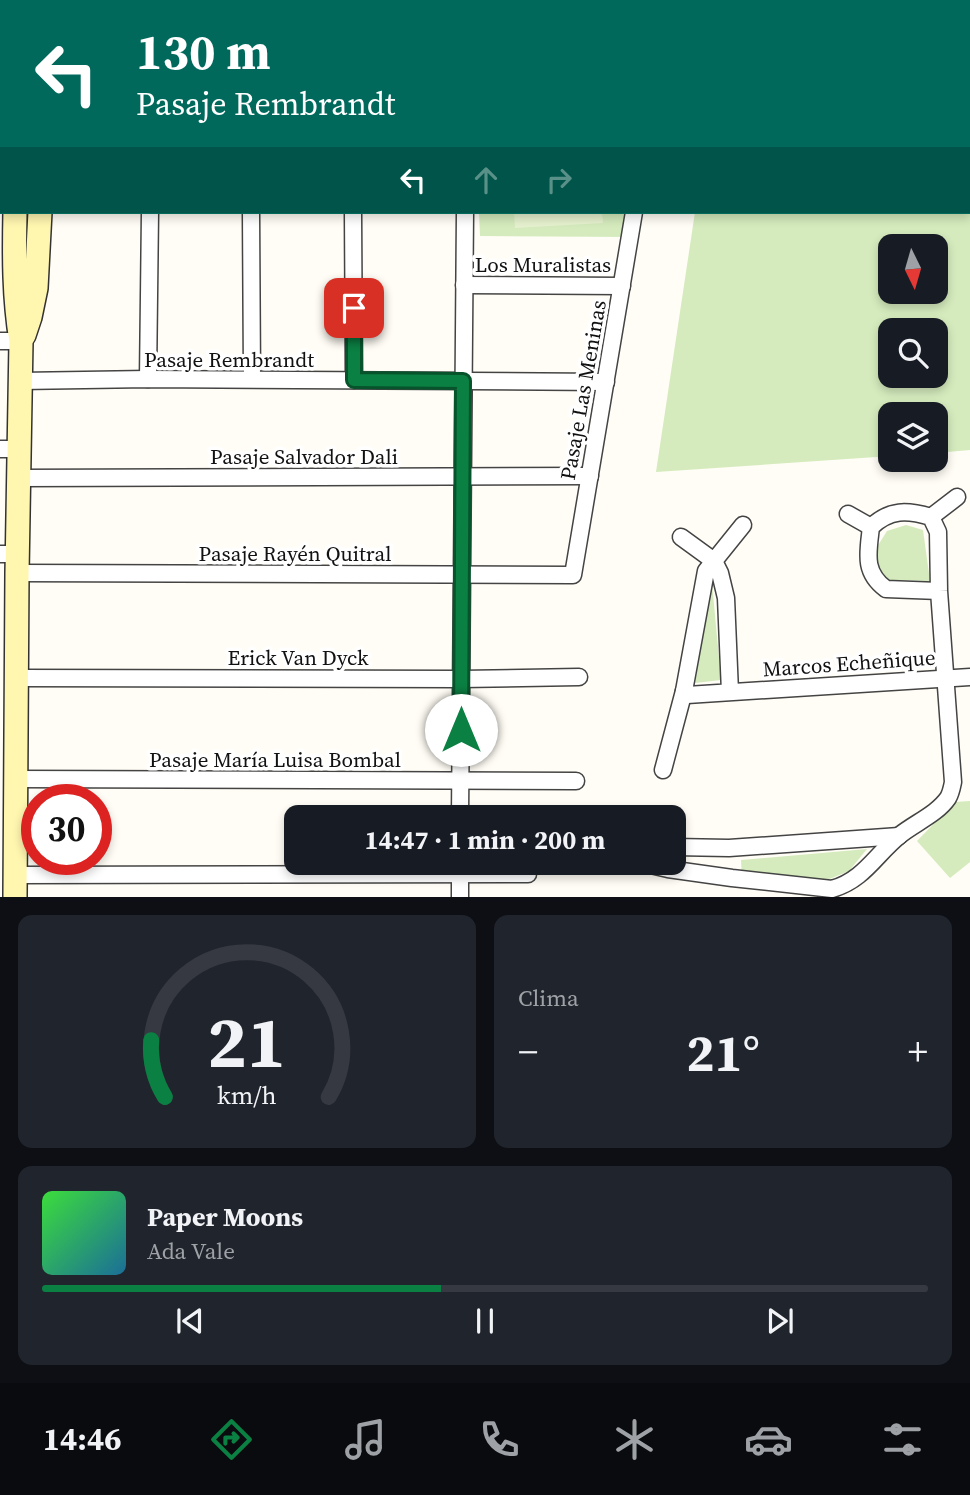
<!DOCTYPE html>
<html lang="es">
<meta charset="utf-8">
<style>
body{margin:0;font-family:"Source Serif 4",serif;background:#20242c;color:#f1f3f6;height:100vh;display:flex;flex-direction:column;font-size:26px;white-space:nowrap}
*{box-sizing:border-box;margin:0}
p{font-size:23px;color:#9ea1a6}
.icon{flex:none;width:38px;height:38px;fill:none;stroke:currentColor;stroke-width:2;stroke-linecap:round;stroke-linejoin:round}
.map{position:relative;height:897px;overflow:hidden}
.panel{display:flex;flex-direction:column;gap:18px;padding:18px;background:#0d0f14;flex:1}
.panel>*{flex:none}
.banner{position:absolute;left:0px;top:0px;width:971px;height:214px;box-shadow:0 4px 10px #0003;background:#00695c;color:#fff;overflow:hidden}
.needle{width:46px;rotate:175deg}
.tools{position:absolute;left:878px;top:234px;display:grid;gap:14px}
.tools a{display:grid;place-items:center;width:70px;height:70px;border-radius:14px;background:#171b24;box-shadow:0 4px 10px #0003;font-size:35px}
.speed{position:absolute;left:21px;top:784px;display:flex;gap:14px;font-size:35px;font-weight:700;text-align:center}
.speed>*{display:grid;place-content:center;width:91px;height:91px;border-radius:50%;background:#171b24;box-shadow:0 4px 10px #0003;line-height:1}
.speed .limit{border:10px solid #d22;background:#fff;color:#111}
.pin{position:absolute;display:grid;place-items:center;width:60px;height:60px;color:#fff;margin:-30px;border-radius:14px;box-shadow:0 4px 10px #0006}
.me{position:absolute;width:77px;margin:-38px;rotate:0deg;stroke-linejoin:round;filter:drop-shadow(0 0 5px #0008)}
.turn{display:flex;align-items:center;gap:24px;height:147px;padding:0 21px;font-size:32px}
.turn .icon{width:91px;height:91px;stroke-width:2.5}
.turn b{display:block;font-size:49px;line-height:60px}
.lanes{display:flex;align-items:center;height:66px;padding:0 21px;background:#0003;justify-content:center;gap:35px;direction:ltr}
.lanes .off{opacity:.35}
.big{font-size:52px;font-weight:700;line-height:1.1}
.panel .tile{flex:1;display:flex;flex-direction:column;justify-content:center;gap:10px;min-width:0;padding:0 24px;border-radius:14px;background:#20242c}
.panel .dial{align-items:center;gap:0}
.dial svg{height:182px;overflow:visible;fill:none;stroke:#363941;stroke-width:7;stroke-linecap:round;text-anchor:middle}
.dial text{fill:#f1f3f6;stroke:none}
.song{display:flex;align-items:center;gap:21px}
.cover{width:84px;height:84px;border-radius:10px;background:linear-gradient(135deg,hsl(120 70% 55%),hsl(200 70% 35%))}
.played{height:7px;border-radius:4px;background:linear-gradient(90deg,#0b8043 45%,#363941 45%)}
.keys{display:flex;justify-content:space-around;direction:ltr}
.heat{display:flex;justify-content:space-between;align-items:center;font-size:38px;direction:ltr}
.panel .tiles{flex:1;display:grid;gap:18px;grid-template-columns:1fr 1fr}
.tile:last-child{grid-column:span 2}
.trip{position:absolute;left:284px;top:805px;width:402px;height:70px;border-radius:14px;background:#171b24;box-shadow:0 4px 10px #0003;font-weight:700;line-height:70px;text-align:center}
.menu{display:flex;height:112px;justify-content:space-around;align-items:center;background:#090b0e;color:#9ea1a6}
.menu .icon{width:49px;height:49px}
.menu .current{color:#0b8043}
.menu b{font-size:32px;color:#f1f3f6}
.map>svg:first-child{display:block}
.green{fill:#d5ebbd;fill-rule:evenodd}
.pitch{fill:#e6f2cf}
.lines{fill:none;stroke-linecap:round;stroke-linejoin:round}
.lane-casing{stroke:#444;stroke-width:11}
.street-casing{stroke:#444;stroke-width:19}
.secondary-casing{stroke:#333;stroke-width:26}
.lane{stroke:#fff;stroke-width:8}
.street{stroke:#fff;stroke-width:16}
.secondary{stroke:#fff6b0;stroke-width:23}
.route-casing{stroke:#07532c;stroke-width:18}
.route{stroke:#0b8043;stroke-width:12}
.labels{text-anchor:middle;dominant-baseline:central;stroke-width:7;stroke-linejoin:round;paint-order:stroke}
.street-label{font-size:21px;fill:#111;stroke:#fff}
</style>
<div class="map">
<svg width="970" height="897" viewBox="0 0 970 897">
<rect width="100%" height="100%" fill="#fffdf5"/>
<g class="green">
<path d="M970,149V450L936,453V415H891V456L656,472L695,212H970ZM891,247H936V292H891ZM891,331H936V376H891Z"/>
<path d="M479,212H630L627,237L480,236Z"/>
<path d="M906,525L923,530L930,581L887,580L875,565L877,547L887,531Z"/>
<path d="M712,583L721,680L695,683Z"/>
<path d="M970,801V862L950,878L917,841L955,802Z"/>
<path d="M867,849L849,871L827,880L742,879L741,860Z"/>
</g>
<path class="pitch" d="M514,212H602L603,223L515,228Z"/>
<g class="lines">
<g class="lane-casing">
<g id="lane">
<path d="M943,0V2"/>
<path d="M462,1L465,0"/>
</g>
</g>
<g class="street-casing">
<g id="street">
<path d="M251,212L252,379"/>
<path d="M353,212L354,380"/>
<path d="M464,285L622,286"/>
<path d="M0,341H21"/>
<path d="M148,379L150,212"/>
<path d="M20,381L148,379L606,382"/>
<path d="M0,449H19"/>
<path d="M19,478L590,476"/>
<path d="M848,514L871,527"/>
<path d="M931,517L957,497"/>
<path d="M681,537L714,561L743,525"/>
<path d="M0,554H18"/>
<path d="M17,573L573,575L634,212"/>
<path d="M17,678L461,679L579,677"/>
<path d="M730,692L726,598L720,573L714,561L706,571L684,691L687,695L970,677"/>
<path d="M663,770L684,691"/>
<path d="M16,779L576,781"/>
<path d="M460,817L465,212"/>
<path d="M674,847L729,848L899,836"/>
<path d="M642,863L668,869L732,878L832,889C864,880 876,854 900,835C915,823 937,814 948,798C951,793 952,787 953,782L939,591L938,532L931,517C907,510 890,509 871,527C868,553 863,572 886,589L939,591"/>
<path d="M15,875L528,874"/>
<path d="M460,897V863"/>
</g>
</g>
<g class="secondary-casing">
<g id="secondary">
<path d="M74,2L75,0"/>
<path d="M102,2L103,0"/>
<path d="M0,79H2"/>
<path d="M0,181H2"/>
<path d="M24,335L30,317L36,288L40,212"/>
<path d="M15,897L17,573L21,341C14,298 14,256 15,212"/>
</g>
</g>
<use href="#lane" class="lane"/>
<use href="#street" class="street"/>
<use href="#secondary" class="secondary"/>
</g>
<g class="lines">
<g class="route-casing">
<path id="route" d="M354,308V380L463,381L461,730"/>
</g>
<use href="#route" class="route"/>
</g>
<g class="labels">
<g class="street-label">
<text x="543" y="264">Los Muralistas</text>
<text x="229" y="359">Pasaje Rembrandt</text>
<text transform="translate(583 390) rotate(-80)">Pasaje Las Meninas</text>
<text x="304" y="456">Pasaje Salvador Dali</text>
<text x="295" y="553">Pasaje Rayén Quitral</text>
<text x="298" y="657">Erick Van Dyck</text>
<text transform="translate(849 663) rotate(-4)">Marcos Echeñique</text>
<text x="275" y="759">Pasaje María Luisa Bombal</text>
</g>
</g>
</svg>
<div class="tools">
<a><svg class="needle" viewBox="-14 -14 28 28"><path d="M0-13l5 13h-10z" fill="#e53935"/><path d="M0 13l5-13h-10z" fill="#9ea1a6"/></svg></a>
<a><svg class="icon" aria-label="search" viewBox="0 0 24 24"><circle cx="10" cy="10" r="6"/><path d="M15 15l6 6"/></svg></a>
<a><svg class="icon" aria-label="layers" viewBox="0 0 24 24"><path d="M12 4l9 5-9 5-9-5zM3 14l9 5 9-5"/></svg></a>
</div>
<div class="speed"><div class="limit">30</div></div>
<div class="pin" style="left:354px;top:308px;background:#d93025"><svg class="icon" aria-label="arrive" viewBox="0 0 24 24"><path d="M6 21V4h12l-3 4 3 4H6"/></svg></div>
<svg class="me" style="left:461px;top:730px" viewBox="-20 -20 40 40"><circle r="19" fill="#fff"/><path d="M0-13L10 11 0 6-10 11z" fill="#0b8043"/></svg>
<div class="trip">14:47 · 1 min · 200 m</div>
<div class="banner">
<div class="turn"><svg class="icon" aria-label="left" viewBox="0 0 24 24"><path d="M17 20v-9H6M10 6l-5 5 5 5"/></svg><div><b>130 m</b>Pasaje Rembrandt</div></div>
<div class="lanes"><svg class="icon" aria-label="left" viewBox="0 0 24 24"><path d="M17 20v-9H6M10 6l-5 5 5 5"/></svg><svg class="icon off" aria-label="ahead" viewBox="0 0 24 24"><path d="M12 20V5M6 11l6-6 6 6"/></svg><svg class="icon off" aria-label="right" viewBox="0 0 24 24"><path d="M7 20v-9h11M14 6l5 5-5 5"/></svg></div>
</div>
</div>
<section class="panel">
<div class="tiles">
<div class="tile dial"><svg viewBox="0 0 100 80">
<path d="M14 69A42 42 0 1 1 86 69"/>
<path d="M14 69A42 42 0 0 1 8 44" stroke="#0b8043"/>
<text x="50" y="56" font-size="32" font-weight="700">21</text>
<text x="50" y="72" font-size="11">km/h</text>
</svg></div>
<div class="tile"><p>Clima</p>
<div class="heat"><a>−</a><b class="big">21°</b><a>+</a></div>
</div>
<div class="tile">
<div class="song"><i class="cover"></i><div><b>Paper Moons</b><p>Ada Vale</p></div></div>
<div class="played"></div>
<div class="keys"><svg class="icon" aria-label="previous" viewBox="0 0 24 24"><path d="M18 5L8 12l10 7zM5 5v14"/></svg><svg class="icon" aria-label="pause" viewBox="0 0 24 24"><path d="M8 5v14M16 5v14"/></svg><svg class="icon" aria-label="next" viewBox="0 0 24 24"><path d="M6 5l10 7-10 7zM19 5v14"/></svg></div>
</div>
</div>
</section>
<nav class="menu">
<b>14:46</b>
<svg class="icon current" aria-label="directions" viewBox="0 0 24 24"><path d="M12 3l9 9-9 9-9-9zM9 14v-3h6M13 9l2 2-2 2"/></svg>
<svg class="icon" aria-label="music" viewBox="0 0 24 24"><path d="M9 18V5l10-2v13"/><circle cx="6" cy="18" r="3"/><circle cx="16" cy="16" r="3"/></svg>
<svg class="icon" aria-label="phone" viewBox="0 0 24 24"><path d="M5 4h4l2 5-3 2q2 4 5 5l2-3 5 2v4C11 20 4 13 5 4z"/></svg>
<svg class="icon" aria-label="climate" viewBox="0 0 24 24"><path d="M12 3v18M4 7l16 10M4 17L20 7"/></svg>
<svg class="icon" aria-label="car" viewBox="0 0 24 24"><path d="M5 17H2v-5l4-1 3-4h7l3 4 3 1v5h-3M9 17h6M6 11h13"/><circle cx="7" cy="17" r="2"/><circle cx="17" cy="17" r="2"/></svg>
<svg class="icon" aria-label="filters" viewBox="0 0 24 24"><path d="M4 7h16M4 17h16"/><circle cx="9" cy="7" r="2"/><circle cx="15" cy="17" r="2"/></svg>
</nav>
